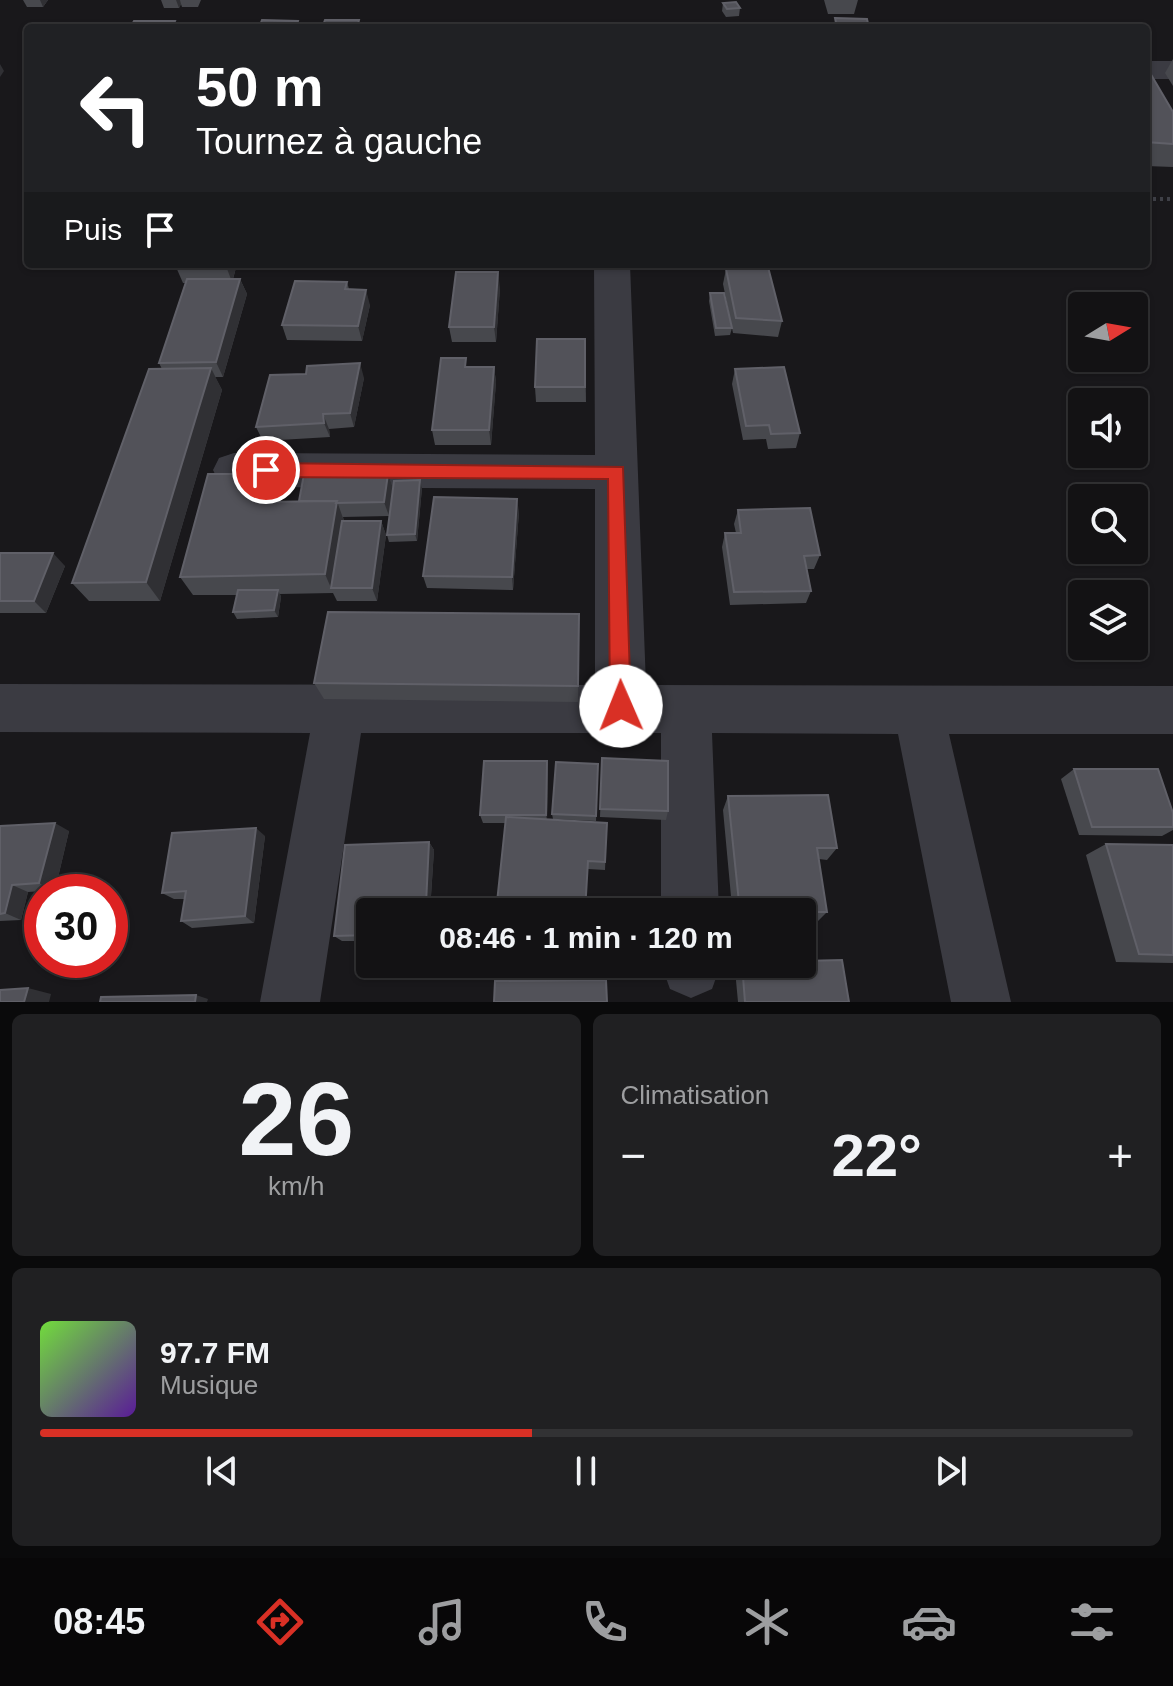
<!DOCTYPE html>
<html lang="fr">
<meta charset="utf-8">
<style>
body{margin:0;font-family:Arial,sans-serif;background:#202022;color:#f1f3f6;height:100vh;display:flex;flex-direction:column;font-size:30px;white-space:nowrap}
*{box-sizing:border-box;margin:0}
p{font-size:26px;color:#9d9ea0}
.icon{flex:none;width:44px;height:44px;fill:none;stroke:currentColor;stroke-width:2;stroke-linecap:round;stroke-linejoin:round}
.map{position:relative;height:1002px;overflow:hidden}
.panel{display:flex;flex-direction:column;gap:12px;padding:12px;background:#0a0a0b;flex:1}
.panel>*{flex:none}
.hud{position:absolute;left:24px;top:24px;width:1126px;height:244px;border-radius:8px;box-shadow:0 2px 6px #0004,0 0 0 2px #323234;background:#202124;color:#fff;overflow:hidden}
.needle{width:52px;rotate:79deg}
.buttons{position:absolute;left:1068px;top:292px;display:grid;gap:16px}
.buttons a{display:grid;place-items:center;width:80px;height:80px;border-radius:8px;background:#131214;box-shadow:0 2px 6px #0004,0 0 0 2px #323234;font-size:40px}
.speed{position:absolute;left:24px;top:874px;display:flex;gap:16px;font-size:40px;font-weight:700;text-align:center}
.speed>*{display:grid;place-content:center;width:104px;height:104px;border-radius:50%;background:#131214;box-shadow:0 2px 6px #0004,0 0 0 2px #323234;line-height:1}
.speed .limit{border:12px solid #d22;background:#fff;color:#111}
.pin{position:absolute;display:grid;place-items:center;width:68px;height:68px;color:#fff;margin:-34px;border:4px solid #fff;border-radius:50%;box-shadow:0 2px 8px #0007}
.me{position:absolute;width:88px;margin:-44px;rotate:359deg;stroke-linejoin:round;filter:drop-shadow(0 0 6px #0008)}
.turn{display:flex;align-items:center;gap:28px;height:168px;padding:0 40px;font-size:36px}
.turn .icon{width:104px;height:104px;stroke-width:2.5}
.turn b{display:block;font-size:56px;line-height:68px}
.then{display:flex;align-items:center;height:76px;padding:0 40px;background:#0003;gap:16px;font-size:30px}
.big{font-size:60px;font-weight:700;line-height:1.1}
.panel .tile{flex:1;display:flex;flex-direction:column;justify-content:center;gap:12px;min-width:0;padding:0 28px;border-radius:12px;background:#202022}
.panel .dial{align-items:center;gap:0}
.dial b{font-size:104px;line-height:1}
.song{display:flex;align-items:center;gap:24px}
.cover{width:96px;height:96px;border-radius:12px;background:linear-gradient(135deg,hsl(100 70% 55%),hsl(270 70% 35%))}
.played{height:8px;border-radius:4px;background:linear-gradient(90deg,#d93025 45%,#323234 45%)}
.keys{display:flex;justify-content:space-around;direction:ltr}
.heat{display:flex;justify-content:space-between;align-items:center;font-size:44px;direction:ltr}
.panel .tiles{flex:1;display:grid;gap:12px;grid-template-columns:1fr 1fr}
.tile:last-child{grid-column:span 2}
.trip{position:absolute;left:356px;top:898px;width:460px;height:80px;border-radius:8px;background:#131214;box-shadow:0 2px 6px #0004,0 0 0 2px #323234;font-weight:700;line-height:80px;text-align:center}
.tabs{display:flex;height:128px;justify-content:space-around;align-items:center;background:#080708;color:#9d9ea0}
.tabs .icon{width:56px;height:56px}
.tabs .selected{color:#d93025}
.tabs b{font-size:36px;color:#f1f3f6}
.map>svg:first-child{display:block}
.lines{fill:none;stroke-linecap:round;stroke-linejoin:round}
.path{stroke:#3f4047;stroke-width:4;stroke-dasharray:3 4;stroke-linecap:butt}
.minor{fill:#3b3b42;fill-rule:evenodd}
.wall{fill:#47484d}
.shaded-wall{fill:#303034}
.building{fill:#525259;stroke:#606068;stroke-width:2}
.route{fill:#d93025;stroke:#8d1f18;stroke-width:2}
</style>
<div class="map">
<svg width="1173" height="1002" viewBox="0 0 1173 1002">
<rect width="100%" height="100%" fill="#19181b"/>
<g class="lines">
<path class="path" d="M1146,199H1173"/>
<g class="minor">
<rect x="1146" y="61" width="27" height="18"/>
<path d="M594,264H630L646,685L1173,686V734H949L1011,1002H951L898,734L712,733L719,912H661V733H361L320,1002H260L310,733L0,732V684L595,685V489L234,487L219,482L213,470L219,458L234,453L595,455Z"/>
<path d="M661,964H721L712,989L691,998L670,989Z"/>
</g>
</g>
<g class="wall">
<path d="M23,0H48L43,7H27Z"/>
<path d="M161,0H201L198,7H182L181,4L179,8H164Z"/>
<path d="M824,0H858L854,14H828Z"/>
<path d="M723,3L740,8L739,16L726,17L722,11Z"/>
<path d="M1173,59V86L1165,73Z"/>
<path d="M1146,66L1173,112V167L1146,166Z"/>
<path d="M237,264L233,279H240L247,294L223,377H215L222,390L160,601H89L72,583L162,369L159,363L186,283H183L176,267Z"/>
<path d="M726,269L782,321L778,337L733,333L723,284Z"/>
<path d="M347,282L349,289L370,305L362,341L287,340L282,325Z"/>
<path d="M500,288L496,342H452L449,327Z"/>
<path d="M710,293L732,328L730,335L715,336L709,301Z"/>
<path d="M585,339L586,402H536L535,387Z"/>
<path d="M467,367H494L496,382L491,445H435L432,430Z"/>
<path d="M735,369L800,433L796,448L768,449L766,439L743,440L732,384Z"/>
<path d="M364,378L354,427L329,429L330,437L263,441L256,427Z"/>
<path d="M265,474L274,494L273,502L299,501L388,474L393,488L389,516L343,517L344,521H381L386,535L377,601H337L333,593L280,594L281,597L278,617L237,619L233,612L237,595H193L180,577Z"/>
<path d="M420,480L422,488L417,541L389,542L387,535Z"/>
<path d="M738,510L820,555L814,569H807L811,591L806,603L730,605L722,547L725,533H736L734,524Z"/>
<path d="M519,512L513,590L427,588L423,576Z"/>
<path d="M0,553L65,566L46,613H0Z"/>
<path d="M579,614L578,702L324,699L314,683Z"/>
<path d="M602,758L668,811L666,820L600,817Z"/>
<path d="M598,764L596,821L553,819L552,814Z"/>
<path d="M1074,769L1173,813V830L1162,836L1079,835L1061,779Z"/>
<path d="M548,771L547,819L607,823L605,870L588,869L505,823H483L480,815Z"/>
<path d="M728,796L837,848L827,860L819,859L827,912L817,922H802V912H713V909L715,905L732,907L723,810Z"/>
<path d="M0,826L69,831L55,890L28,892L21,920L0,921Z"/>
<path d="M265,836L254,923L192,928L181,921L185,899H174L162,893Z"/>
<path d="M429,842L434,850L430,911L370,912V941H342L334,936Z"/>
<path d="M1106,844L1173,845V963L1116,962L1086,855Z"/>
<path d="M740,964H802L849,1002H738L735,970Z"/>
</g>
<g class="shaded-wall">
<path d="M40,0H48L43,7Z"/>
<path d="M176,0H180L181,4L179,8Z"/>
<path d="M0,64L4,71L0,77Z"/>
<path d="M227,264H237L232,282L226,266Z"/>
<path d="M498,272L500,288L496,342L494,327Z"/>
<path d="M240,279L247,294L223,377L216,362Z"/>
<path d="M366,290L370,305L362,341L358,326Z"/>
<path d="M360,363L364,378L354,427L350,413Z"/>
<path d="M494,367L496,382L491,445L489,430Z"/>
<path d="M211,368L222,390L160,601L146,582Z"/>
<path d="M323,414L329,429L330,437L324,423Z"/>
<path d="M265,474L274,494L269,522L258,502Z"/>
<path d="M388,474L393,488L389,516L384,502Z"/>
<path d="M420,480L422,488L417,541L415,534Z"/>
<path d="M517,499L519,512L513,590L512,577Z"/>
<path d="M337,501L344,521L334,588H331L325,574Z"/>
<path d="M381,521L386,535L377,601L372,588Z"/>
<path d="M53,553L65,566L46,613L34,601Z"/>
<path d="M278,590L281,597L278,617L274,610Z"/>
<path d="M547,761L548,771L547,823L546,815Z"/>
<path d="M55,823L69,831L55,890L39,883Z"/>
<path d="M256,828L265,836L254,923L245,916Z"/>
<path d="M429,842L434,850L430,911L426,904Z"/>
<path d="M12,885L28,892L21,920L5,913Z"/>
<path d="M28,988L51,994L49,1002H24Z"/>
<path d="M196,995L208,999L207,1002H195Z"/>
</g>
<g class="building">
<path d="M736,2L740,8L727,9L723,3Z"/>
<path d="M835,18L867,19L869,28H837Z"/>
<path d="M262,20L298,21L296,28H259Z"/>
<path d="M325,20H359L357,28H322Z"/>
<path d="M134,21H175L172,28H130Z"/>
<path d="M531,25L688,26V28H530Z"/>
<path d="M1146,66L1173,112V144L1146,142Z"/>
<path d="M177,264H227L226,266L176,267Z"/>
<path d="M768,267L782,321L736,318L726,269Z"/>
<path d="M456,272H498L494,327H449Z"/>
<path d="M187,279H240L216,362L159,363Z"/>
<path d="M295,281L347,282L345,289L366,290L358,326L282,325Z"/>
<path d="M710,293H724L732,328H716Z"/>
<path d="M537,339H585V387H535Z"/>
<path d="M441,358H466L465,367H494L489,430H432Z"/>
<path d="M360,363L350,413L323,414L324,423L256,427L270,375L306,374L307,366Z"/>
<path d="M784,367L800,433L771,434L769,425L746,426L735,369Z"/>
<path d="M211,368L146,582L72,583L149,369Z"/>
<path d="M208,474H265L258,502L337,501L325,574L180,577Z"/>
<path d="M304,474H388L384,502L336,503L337,501H299Z"/>
<path d="M420,480L415,534L387,535L394,481Z"/>
<path d="M434,497L517,499L512,577L423,576Z"/>
<path d="M810,508L820,555L804,556L811,591L734,592L725,533H741L738,510Z"/>
<path d="M342,521H381L372,588H331Z"/>
<path d="M0,553H53L34,601H0Z"/>
<path d="M238,590H278L274,610L233,612Z"/>
<path d="M328,612L579,614L578,686L314,683Z"/>
<path d="M602,758L668,761V811L600,809Z"/>
<path d="M484,761H547L546,815H480Z"/>
<path d="M556,762L598,764L596,816L552,814Z"/>
<path d="M1074,769H1158L1173,813V827H1092Z"/>
<path d="M828,795L837,848H817L827,912H740L728,796Z"/>
<path d="M506,817L607,823L605,862L588,861L585,912H496Z"/>
<path d="M55,823L39,883L12,885L5,913L0,914V826Z"/>
<path d="M256,828L245,916L181,921L186,891L162,893L172,833Z"/>
<path d="M429,842L426,904L396,905L395,912H370V935L334,936L345,845Z"/>
<path d="M1106,844L1173,845V955L1139,954Z"/>
<path d="M732,904L733,912H715V905Z"/>
<path d="M842,960L849,1002H745L742,964H802V961Z"/>
<path d="M606,980L607,1002H494L495,981Z"/>
<path d="M28,988L24,1002H0V990Z"/>
<path d="M196,995L195,1002H100L101,997Z"/>
</g>
<path class="route" d="M266,463L623,467L631,706L628,713L621,716L613,713L610,706L608,479L266,477L257,470Z"/>
</svg>
<div class="buttons">
<a><svg class="needle" viewBox="-14 -14 28 28"><path d="M0-13l5 13h-10z" fill="#e53935"/><path d="M0 13l5-13h-10z" fill="#9d9ea0"/></svg></a>
<a><svg class="icon" aria-label="sound" viewBox="0 0 24 24"><path d="M4 9h4l5-4v14l-5-4H4zM17 9q2 3 0 6"/></svg></a>
<a><svg class="icon" aria-label="search" viewBox="0 0 24 24"><circle cx="10" cy="10" r="6"/><path d="M15 15l6 6"/></svg></a>
<a><svg class="icon" aria-label="layers" viewBox="0 0 24 24"><path d="M12 4l9 5-9 5-9-5zM3 14l9 5 9-5"/></svg></a>
</div>
<div class="speed"><div class="limit">30</div></div>
<div class="pin" style="left:266px;top:470px;background:#d93025"><svg class="icon" aria-label="arrive" viewBox="0 0 24 24"><path d="M6 21V4h12l-3 4 3 4H6"/></svg></div>
<svg class="me" style="left:621px;top:706px" viewBox="-20 -20 40 40"><circle r="19" fill="#fff"/><path d="M0-13L10 11 0 6-10 11z" fill="#d93025"/></svg>
<div class="trip">08:46 · 1 min · 120 m</div>
<div class="hud">
<div class="turn"><svg class="icon" aria-label="left" viewBox="0 0 24 24"><path d="M17 20v-9H6M10 6l-5 5 5 5"/></svg><div><b>50 m</b>Tournez à gauche</div></div>
<div class="then">Puis<svg class="icon" aria-label="arrive" viewBox="0 0 24 24"><path d="M6 21V4h12l-3 4 3 4H6"/></svg></div>
</div>
</div>
<section class="panel">
<div class="tiles">
<div class="tile dial"><b>26</b><p>km/h</p></div>
<div class="tile"><p>Climatisation</p>
<div class="heat"><a>−</a><b class="big">22°</b><a>+</a></div>
</div>
<div class="tile">
<div class="song"><i class="cover"></i><div><b>97.7 FM</b><p>Musique</p></div></div>
<div class="played"></div>
<div class="keys"><svg class="icon" aria-label="previous" viewBox="0 0 24 24"><path d="M18 5L8 12l10 7zM5 5v14"/></svg><svg class="icon" aria-label="pause" viewBox="0 0 24 24"><path d="M8 5v14M16 5v14"/></svg><svg class="icon" aria-label="next" viewBox="0 0 24 24"><path d="M6 5l10 7-10 7zM19 5v14"/></svg></div>
</div>
</div>
</section>
<nav class="tabs">
<b>08:45</b>
<svg class="icon selected" aria-label="directions" viewBox="0 0 24 24"><path d="M12 3l9 9-9 9-9-9zM9 14v-3h6M13 9l2 2-2 2"/></svg>
<svg class="icon" aria-label="music" viewBox="0 0 24 24"><path d="M9 18V5l10-2v13"/><circle cx="6" cy="18" r="3"/><circle cx="16" cy="16" r="3"/></svg>
<svg class="icon" aria-label="phone" viewBox="0 0 24 24"><path d="M5 4h4l2 5-3 2q2 4 5 5l2-3 5 2v4C11 20 4 13 5 4z"/></svg>
<svg class="icon" aria-label="climate" viewBox="0 0 24 24"><path d="M12 3v18M4 7l16 10M4 17L20 7"/></svg>
<svg class="icon" aria-label="car" viewBox="0 0 24 24"><path d="M5 17H2v-5l4-1 3-4h7l3 4 3 1v5h-3M9 17h6M6 11h13"/><circle cx="7" cy="17" r="2"/><circle cx="17" cy="17" r="2"/></svg>
<svg class="icon" aria-label="filters" viewBox="0 0 24 24"><path d="M4 7h16M4 17h16"/><circle cx="9" cy="7" r="2"/><circle cx="15" cy="17" r="2"/></svg>
</nav>
